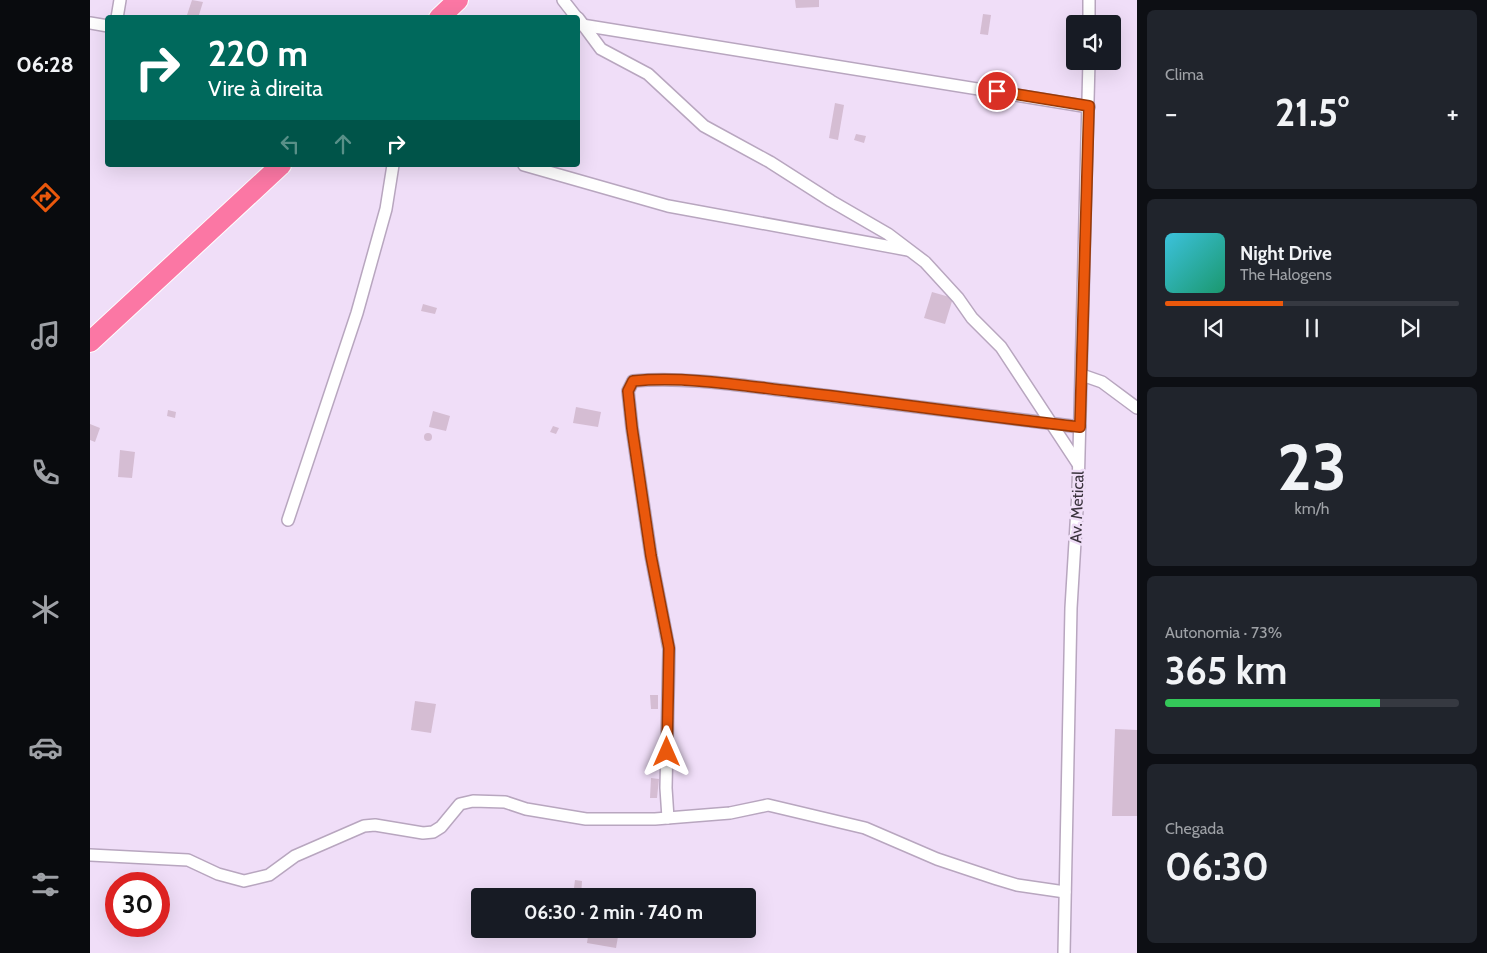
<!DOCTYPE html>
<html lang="pt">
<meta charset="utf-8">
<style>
body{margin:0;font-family:Cabin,sans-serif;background:#20242c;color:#f1f3f6;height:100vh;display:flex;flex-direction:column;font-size:19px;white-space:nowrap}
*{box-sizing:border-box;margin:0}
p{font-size:16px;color:#9ea1a6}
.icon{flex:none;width:28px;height:28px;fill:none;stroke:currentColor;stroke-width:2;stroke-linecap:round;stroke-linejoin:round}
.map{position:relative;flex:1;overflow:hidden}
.drawer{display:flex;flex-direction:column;gap:10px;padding:10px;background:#0d0f14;width:350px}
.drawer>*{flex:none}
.hud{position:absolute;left:15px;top:15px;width:475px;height:152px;border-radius:5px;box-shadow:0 5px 20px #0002;background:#00695c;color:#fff;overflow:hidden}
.buttons{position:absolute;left:976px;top:15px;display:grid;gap:10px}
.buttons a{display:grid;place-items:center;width:55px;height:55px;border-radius:5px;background:#171b24;box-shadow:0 5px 20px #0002;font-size:25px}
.speed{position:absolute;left:15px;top:872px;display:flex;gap:10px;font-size:25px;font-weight:700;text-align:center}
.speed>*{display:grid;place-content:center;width:65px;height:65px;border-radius:50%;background:#171b24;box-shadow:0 5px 20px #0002;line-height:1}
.speed .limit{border:8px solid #d22;background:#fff;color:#111}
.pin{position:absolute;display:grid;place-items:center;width:42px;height:42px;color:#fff;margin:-21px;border:2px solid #fff;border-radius:50%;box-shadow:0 1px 5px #0007}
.me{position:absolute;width:55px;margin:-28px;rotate:0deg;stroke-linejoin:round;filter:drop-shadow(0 0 4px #0008)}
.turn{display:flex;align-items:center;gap:18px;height:105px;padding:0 20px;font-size:22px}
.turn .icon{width:65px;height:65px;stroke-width:2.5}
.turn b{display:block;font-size:35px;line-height:42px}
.lanes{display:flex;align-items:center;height:48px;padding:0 20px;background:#0003;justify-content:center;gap:25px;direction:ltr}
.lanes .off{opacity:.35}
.big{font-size:38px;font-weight:700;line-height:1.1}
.drawer .tile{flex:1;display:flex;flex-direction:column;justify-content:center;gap:8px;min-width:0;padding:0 18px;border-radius:8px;background:#20242c}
.drawer .dial{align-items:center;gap:0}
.dial b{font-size:65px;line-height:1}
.song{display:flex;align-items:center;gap:15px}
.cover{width:60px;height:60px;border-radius:8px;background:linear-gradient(135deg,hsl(190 70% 55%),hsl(160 70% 35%))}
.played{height:5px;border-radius:2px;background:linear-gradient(90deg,#ea580c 40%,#363941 40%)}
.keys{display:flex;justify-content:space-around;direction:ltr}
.heat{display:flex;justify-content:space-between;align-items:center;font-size:28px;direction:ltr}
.charge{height:8px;border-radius:4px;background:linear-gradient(90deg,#34c759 73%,#363941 0)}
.trip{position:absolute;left:381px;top:888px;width:285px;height:50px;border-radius:5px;background:#171b24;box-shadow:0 5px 20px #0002;font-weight:700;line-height:50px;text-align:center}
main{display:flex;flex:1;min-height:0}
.dock{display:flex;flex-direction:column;width:90px;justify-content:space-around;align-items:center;background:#090b0e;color:#9ea1a6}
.dock .icon{width:35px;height:35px}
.dock .active{color:#ea580c}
.dock b{font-size:22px;color:#f1f3f6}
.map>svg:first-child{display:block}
.building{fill:#d5bdd3}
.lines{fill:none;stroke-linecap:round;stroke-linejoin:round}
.street-casing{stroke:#b8a6bf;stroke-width:14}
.highway-casing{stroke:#fff;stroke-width:22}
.street{stroke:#fff;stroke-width:11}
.highway{stroke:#fb77a4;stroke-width:20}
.route-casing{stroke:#983908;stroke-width:12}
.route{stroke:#ea580c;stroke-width:9}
.labels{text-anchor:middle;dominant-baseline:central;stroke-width:5;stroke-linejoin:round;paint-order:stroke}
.street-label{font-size:16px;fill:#39323c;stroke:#f0def8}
</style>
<main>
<nav class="dock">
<b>06:28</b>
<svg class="icon active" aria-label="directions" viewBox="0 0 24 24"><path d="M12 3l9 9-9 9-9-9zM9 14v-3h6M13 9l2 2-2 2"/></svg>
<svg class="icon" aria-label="music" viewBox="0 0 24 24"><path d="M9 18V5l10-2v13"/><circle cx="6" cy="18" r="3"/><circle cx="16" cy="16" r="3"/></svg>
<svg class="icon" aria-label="phone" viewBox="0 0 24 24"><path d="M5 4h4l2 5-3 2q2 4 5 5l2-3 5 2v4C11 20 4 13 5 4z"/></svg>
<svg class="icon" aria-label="climate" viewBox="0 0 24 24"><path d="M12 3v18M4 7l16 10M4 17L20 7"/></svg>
<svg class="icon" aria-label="car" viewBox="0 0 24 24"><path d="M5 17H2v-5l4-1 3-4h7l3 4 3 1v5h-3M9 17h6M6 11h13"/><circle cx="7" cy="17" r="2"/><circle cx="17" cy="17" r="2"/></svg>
<svg class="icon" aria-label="filters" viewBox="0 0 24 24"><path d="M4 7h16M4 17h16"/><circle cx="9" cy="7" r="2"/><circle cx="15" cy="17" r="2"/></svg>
</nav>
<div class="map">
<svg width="1047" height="953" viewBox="0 0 1047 953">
<rect width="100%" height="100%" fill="#f0def8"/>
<g class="building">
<path d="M102,0L113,2L108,18H96Z"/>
<path d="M705,0H729V7L706,8Z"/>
<path d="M893,14L901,15L898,35L890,34Z"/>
<path d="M745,103L754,105L748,140L739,138Z"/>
<path d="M766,134L776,136L774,143L764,140Z"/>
<path d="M842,292L863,298L855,324L834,318Z"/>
<path d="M333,304L347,308L345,314L331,311Z"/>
<path d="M486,407L511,412L508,427L483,423Z"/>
<path d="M78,410L86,412L85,418L77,416Z"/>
<path d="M343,411L360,416L356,431L339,427Z"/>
<path d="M0,424L10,428L5,442L0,440Z"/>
<path d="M463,426L469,428L466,434L460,432Z"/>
<circle cx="338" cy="437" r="4"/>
<path d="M30,450L45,452L42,478L28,477Z"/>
<path d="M560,695H568V709H561Z"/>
<path d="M325,701L346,704L341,733L321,730Z"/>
<path d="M1025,729L1047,730V816H1022Z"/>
<path d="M561,778L569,779L567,798H560Z"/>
<path d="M485,880L492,881L491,896H483Z"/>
<path d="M499,929L529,931L526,948L497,943Z"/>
</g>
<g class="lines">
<g class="street-casing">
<g id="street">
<path d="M473,0L487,18"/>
<path d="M999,0V24"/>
<path d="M27,18L30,0"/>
<path d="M488,18L511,49L558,74L614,126L680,162L741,201L798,234L835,262L868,298L882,318L911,347L988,464"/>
<path d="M0,23L18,26"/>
<path d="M492,25L999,107"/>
<path d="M434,165L578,206L818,250"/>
<path d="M992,375L1012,382L1047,408"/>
<path d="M198,520L267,313L296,209L303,165"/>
<path d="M578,818L576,788L579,649L561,556L542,428L538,391L543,381C593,376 656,386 707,392C801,403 896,416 990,427"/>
<path d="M0,855L98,860L128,874L154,881L179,875L205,856L274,826L285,825L333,833L343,832L351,827L370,804L383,801L415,802L436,809L496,819H565L640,813L678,805L775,828L847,859L907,879L927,885L975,892"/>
<path d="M974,953L981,608L988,492L999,61"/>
</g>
</g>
<g class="highway-casing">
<g id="highway">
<path d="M349,18L368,0"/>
<path d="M0,342L191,165"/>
</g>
</g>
<use href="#street" class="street"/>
<use href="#highway" class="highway"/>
</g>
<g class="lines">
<g class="route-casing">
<path id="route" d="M577,752L579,648L561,556L542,428L538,391L543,381C594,376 649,385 699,391C796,402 893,416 990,427L999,106L907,91"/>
</g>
<use href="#route" class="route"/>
</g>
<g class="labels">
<g class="street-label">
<text transform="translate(987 507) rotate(-88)">Av. Metical</text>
</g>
</g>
</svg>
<div class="buttons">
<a><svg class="icon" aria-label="sound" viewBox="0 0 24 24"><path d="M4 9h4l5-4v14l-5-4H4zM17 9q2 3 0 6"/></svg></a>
</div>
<div class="speed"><div class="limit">30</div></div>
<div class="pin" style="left:907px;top:91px;background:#d93025"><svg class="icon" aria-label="arrive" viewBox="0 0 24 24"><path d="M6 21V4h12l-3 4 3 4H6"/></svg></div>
<svg class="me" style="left:577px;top:752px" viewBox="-20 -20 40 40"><path d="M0-17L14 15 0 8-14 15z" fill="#ea580c" stroke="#fff" stroke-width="4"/></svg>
<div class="trip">06:30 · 2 min · 740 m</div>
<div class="hud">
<div class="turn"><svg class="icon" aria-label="right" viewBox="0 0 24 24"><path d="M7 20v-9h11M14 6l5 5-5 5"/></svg><div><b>220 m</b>Vire à direita</div></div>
<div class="lanes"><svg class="icon off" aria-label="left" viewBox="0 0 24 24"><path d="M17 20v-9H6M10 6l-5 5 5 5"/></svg><svg class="icon off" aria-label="ahead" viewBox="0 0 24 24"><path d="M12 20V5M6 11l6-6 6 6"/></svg><svg class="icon" aria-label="right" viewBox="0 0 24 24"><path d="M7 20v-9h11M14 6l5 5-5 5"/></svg></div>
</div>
</div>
<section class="drawer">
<div class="tile"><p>Clima</p>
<div class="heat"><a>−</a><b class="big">21.5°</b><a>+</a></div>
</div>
<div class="tile">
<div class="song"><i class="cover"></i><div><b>Night Drive</b><p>The Halogens</p></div></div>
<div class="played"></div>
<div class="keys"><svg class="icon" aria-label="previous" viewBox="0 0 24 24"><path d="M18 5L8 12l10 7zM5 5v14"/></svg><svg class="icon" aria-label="pause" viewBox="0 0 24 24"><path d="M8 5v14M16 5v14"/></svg><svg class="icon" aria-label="next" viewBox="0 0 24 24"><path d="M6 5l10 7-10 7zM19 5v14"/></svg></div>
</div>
<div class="tile dial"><b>23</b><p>km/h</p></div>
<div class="tile"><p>Autonomia · 73%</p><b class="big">365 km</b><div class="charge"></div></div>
<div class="tile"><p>Chegada</p><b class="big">06:30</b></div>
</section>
</main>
